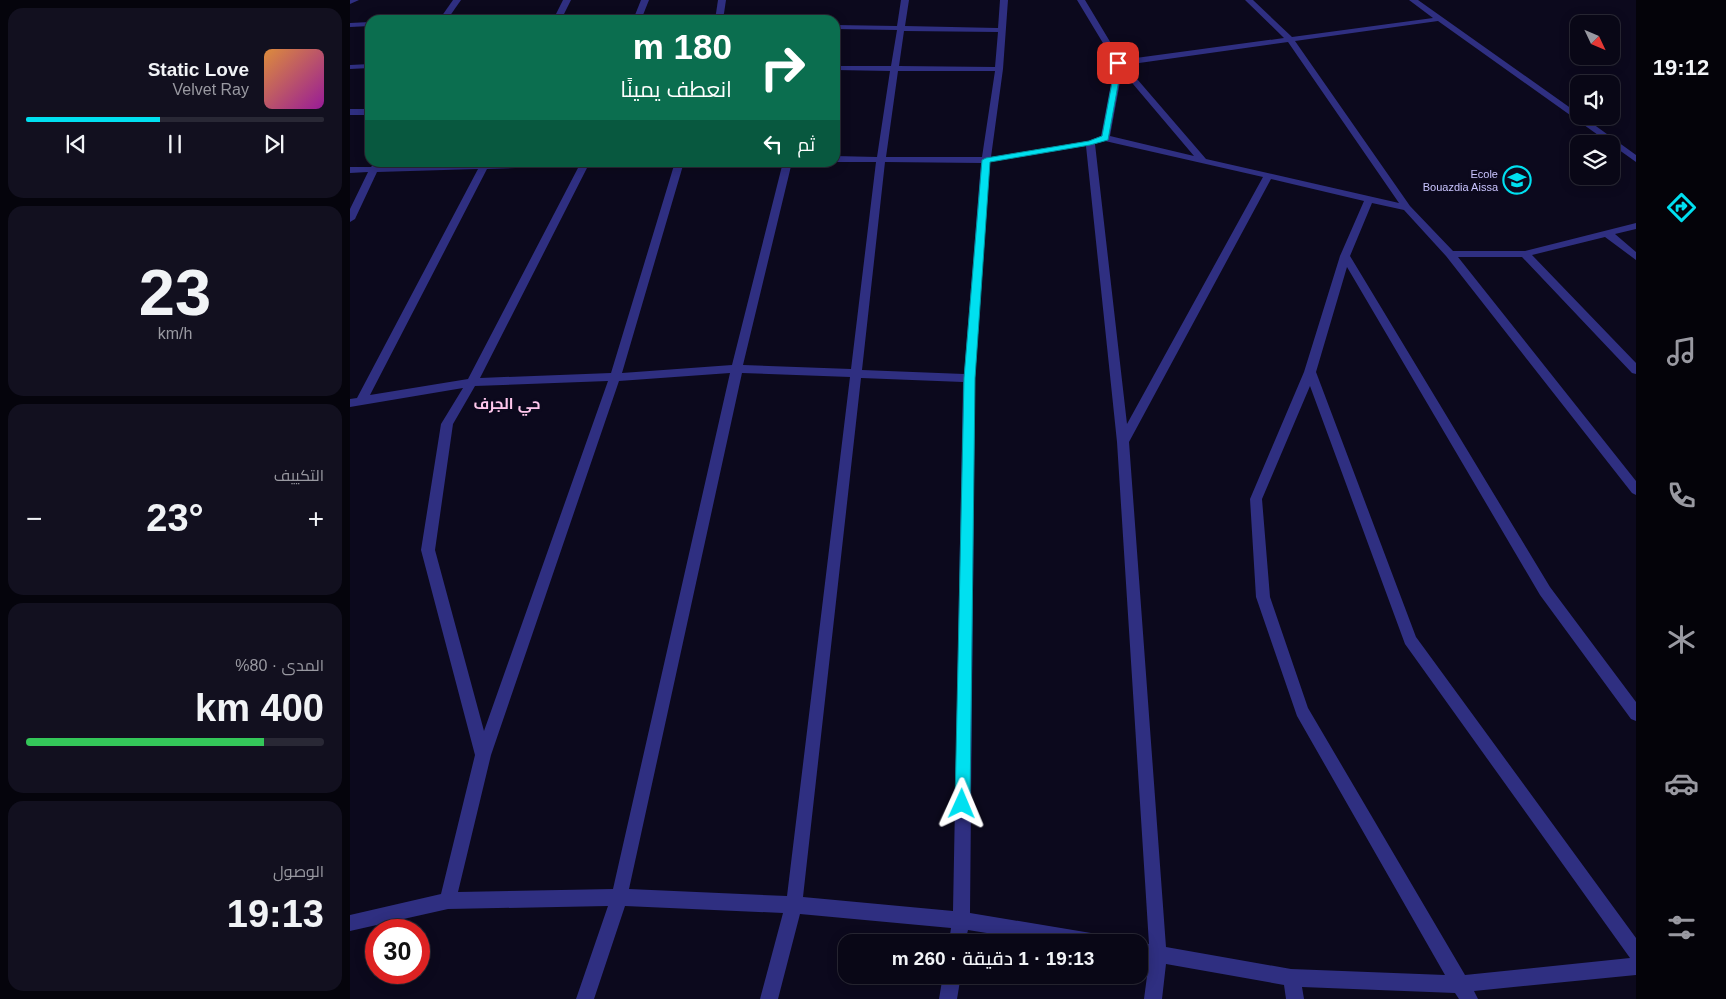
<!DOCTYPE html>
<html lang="ar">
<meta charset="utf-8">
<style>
body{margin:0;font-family:Helvetica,Cairo,sans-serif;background:#12101f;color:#f1f3f6;direction:rtl;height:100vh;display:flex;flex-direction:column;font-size:19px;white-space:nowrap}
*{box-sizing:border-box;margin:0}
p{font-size:16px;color:#9999a1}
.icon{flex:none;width:28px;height:28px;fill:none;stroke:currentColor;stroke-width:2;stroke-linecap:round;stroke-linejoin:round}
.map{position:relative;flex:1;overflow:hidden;direction:ltr}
.sheet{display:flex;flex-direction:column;gap:8px;padding:8px;background:#05040c;width:350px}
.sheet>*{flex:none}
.top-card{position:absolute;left:15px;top:15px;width:475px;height:152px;border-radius:15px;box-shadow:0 2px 12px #0003,0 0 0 1px #292835;direction:rtl;background:#0b6e4f;color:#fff;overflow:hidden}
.needle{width:32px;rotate:134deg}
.tools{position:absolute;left:1220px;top:15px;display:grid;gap:10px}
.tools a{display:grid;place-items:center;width:50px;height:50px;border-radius:10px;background:#090716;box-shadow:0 2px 12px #0003,0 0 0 1px #292835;font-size:25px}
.speed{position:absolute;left:15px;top:919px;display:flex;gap:10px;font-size:25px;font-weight:700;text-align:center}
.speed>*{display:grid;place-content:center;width:65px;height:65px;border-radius:50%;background:#090716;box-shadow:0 2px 12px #0003,0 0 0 1px #292835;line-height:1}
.speed .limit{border:8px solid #d22;background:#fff;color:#111}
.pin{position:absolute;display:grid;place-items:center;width:42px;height:42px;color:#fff;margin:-21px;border-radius:10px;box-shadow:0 2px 8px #0006}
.me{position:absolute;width:55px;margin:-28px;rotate:1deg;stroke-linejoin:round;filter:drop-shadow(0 0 4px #0008)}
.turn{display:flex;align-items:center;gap:18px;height:105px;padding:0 25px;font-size:22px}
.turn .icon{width:65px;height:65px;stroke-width:2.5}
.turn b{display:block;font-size:35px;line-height:42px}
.then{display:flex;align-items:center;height:48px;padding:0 25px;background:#0003;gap:10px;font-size:19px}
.big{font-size:38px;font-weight:600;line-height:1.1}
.sheet .card{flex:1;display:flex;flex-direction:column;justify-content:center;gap:8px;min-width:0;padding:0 18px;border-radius:15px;background:#12101f}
.sheet .dial{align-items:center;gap:0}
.dial b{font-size:65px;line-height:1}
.song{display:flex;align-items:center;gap:15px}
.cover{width:60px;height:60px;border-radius:8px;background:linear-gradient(135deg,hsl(30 70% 55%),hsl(300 70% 35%))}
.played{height:5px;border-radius:2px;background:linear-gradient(90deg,#00e0f0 45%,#292835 45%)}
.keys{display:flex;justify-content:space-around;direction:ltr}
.heat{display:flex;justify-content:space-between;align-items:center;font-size:28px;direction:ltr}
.charge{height:8px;border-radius:4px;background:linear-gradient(90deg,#34c759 80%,#292835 0)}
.trip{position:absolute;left:488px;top:934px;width:310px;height:50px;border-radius:15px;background:#090716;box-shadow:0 2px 12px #0003,0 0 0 1px #292835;font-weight:600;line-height:50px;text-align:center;direction:rtl}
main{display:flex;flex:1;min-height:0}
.tabs{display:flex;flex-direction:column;width:90px;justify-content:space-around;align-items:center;background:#040309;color:#9999a1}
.tabs .icon{width:35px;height:35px}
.tabs .current{color:#00e0f0}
.tabs b{font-size:22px;color:#f1f3f6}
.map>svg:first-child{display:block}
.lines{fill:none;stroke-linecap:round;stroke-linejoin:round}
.minor{fill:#2f2f81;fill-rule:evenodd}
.route{fill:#00e0f0;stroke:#00929c}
.labels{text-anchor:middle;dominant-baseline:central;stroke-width:5;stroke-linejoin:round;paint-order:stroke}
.far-poi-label{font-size:11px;fill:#cac5ff;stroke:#0c091d;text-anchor:end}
.neighbourhood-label{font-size:15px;font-weight:bold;fill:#ffc7ec;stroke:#0c091d}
</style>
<main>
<nav class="tabs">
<b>19:12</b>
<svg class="icon current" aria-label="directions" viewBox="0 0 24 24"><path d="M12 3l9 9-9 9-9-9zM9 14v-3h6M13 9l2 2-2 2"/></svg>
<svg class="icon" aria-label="music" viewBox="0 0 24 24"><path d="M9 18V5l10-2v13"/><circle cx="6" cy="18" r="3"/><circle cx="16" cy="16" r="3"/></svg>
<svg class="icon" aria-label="phone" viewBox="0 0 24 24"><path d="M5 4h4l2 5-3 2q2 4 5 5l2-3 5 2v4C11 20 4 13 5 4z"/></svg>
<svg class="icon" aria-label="climate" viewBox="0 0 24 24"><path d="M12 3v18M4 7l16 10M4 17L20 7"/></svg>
<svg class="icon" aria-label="car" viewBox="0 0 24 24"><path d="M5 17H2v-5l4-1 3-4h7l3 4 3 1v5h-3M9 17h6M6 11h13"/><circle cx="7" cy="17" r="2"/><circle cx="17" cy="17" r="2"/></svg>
<svg class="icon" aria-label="filters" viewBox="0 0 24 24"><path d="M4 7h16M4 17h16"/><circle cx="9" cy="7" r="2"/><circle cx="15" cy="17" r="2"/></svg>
</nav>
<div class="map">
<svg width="1286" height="999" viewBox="0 0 1286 999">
<rect width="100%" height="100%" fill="#0c091d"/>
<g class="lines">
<g class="minor">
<path d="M0,0H9L0,4Z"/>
<path d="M103,0H111L97,20H89Z"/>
<path d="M213,0H221L211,20H203Z"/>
<path d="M291,0H299L291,20H283Z"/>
<path d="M368,0H376L373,20H365Z"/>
<path d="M551,0H559L555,26L648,28L650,0H658L653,69L641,157L738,141L751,136L765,63L727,0H735L771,60L934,38L895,0H903L942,37L1083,18L1059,0H1068L1229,114V116H1232L1286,155V162L1088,21L945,41L1060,206L1103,251H1175L1286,223V229L1265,234L1286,252V260L1255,237L1182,255L1286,363V374L1282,373L1172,257H1108L1286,481V495L1282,493L1096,256L1054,210L1022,203L1000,256L1200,587L1286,702V721L1281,719L1190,595L997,267L966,372L1066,637L1286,938V975L1124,991L1128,999H1109L1105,993L952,987L954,999H936L934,985L816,964L812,999H794L799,961L789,960V942L799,944L767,442L736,146L640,162L625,378L620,913L741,933L747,936L749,942H694L618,930L615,942H599L601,928L450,914L428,999H410L433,913L275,906L244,999H226L258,906L98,909L0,931V915L91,894L125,755L71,550L91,424L113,388L0,407V399L7,398L128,169L27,172L5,219L0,222V209L18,172L0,173V167H21L25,162L29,163L30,166L131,162H288L284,165L238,166L130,378L261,373L325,162H334L272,373L382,365L433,162H442L393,365L501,369L526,162H485V156L527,157L540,71L485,70V66H541L547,30L485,29V25L547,26ZM554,31L648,32L645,67L549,66ZM938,42L1049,203L856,159L775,65ZM548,71H645L632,157H536ZM772,71L844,156L760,136ZM755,141L913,177L777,424L745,144ZM535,162L631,163L614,374L512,370ZM229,166L118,379L20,395L137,169ZM921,179L1014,201L990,256L954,372L900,499L906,597L947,716L1095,975L941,969L816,947L779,442ZM380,373L263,889L108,892L141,755L269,381ZM392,373L500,377L437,896L279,889ZM511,378L613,382L603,911L453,897ZM258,381L134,731L85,550L103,424L125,386ZM960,386L1055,644L1280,958L1115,975L958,708L920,597L912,499Z"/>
<path d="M20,22V26L0,27V23Z"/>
<path d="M20,64V68L0,69V65Z"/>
<rect x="0" y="109" width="20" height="6"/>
<path d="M593,975H611L607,999H589Z"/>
</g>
</g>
<path class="route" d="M766,61L772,63L758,140L740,145L640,162L625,378L620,804L618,809L612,811L607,809L605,804L614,378L632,160L636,158L739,141L752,136Z"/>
<defs>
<g id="school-ring" transform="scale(1.4375)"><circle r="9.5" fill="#0c091d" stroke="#00e0f0" stroke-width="1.5"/><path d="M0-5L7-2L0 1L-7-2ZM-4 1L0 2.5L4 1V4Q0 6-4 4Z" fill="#00e0f0"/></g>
</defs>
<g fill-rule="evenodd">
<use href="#school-ring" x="1167" y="180"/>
</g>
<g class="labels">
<g class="far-poi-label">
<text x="1148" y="174">Ecole<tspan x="1148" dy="13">Bouazdia Aissa</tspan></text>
</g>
<g class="neighbourhood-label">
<text x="157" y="403">حي الجرف</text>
</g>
</g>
</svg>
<div class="tools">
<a><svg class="needle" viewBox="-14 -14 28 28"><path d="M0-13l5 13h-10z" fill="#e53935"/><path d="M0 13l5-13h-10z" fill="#9999a1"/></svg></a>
<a><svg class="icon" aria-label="sound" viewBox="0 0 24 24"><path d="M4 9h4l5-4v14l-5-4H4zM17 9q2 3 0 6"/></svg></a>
<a><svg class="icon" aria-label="layers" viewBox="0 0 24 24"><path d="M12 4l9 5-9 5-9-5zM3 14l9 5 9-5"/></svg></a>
</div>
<div class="speed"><div class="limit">30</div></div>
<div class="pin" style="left:768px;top:63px;background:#d93025"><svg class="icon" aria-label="arrive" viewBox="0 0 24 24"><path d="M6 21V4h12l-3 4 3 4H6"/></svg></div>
<svg class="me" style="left:612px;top:804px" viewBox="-20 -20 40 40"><path d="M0-17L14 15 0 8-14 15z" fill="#00e0f0" stroke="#fff" stroke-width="4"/></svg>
<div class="trip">19:13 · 1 دقيقة · 260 m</div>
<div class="top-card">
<div class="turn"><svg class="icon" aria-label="right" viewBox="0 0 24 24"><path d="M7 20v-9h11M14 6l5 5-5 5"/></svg><div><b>180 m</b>انعطف يمينًا</div></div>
<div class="then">ثم<svg class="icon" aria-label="left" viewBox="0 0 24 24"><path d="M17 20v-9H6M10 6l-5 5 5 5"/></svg></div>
</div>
</div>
<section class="sheet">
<div class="card">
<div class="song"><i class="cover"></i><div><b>Static Love</b><p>Velvet Ray</p></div></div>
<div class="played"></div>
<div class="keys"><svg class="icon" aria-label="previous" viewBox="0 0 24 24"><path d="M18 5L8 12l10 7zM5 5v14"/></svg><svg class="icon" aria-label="pause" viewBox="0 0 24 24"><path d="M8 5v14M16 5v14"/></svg><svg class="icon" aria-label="next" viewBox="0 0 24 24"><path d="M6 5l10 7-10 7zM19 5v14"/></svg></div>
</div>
<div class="card dial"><b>23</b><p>km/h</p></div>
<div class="card"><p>التكييف</p>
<div class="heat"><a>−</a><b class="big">23°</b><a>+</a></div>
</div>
<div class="card"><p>المدى · 80%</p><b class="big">400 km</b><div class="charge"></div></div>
<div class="card"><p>الوصول</p><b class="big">19:13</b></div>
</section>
</main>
